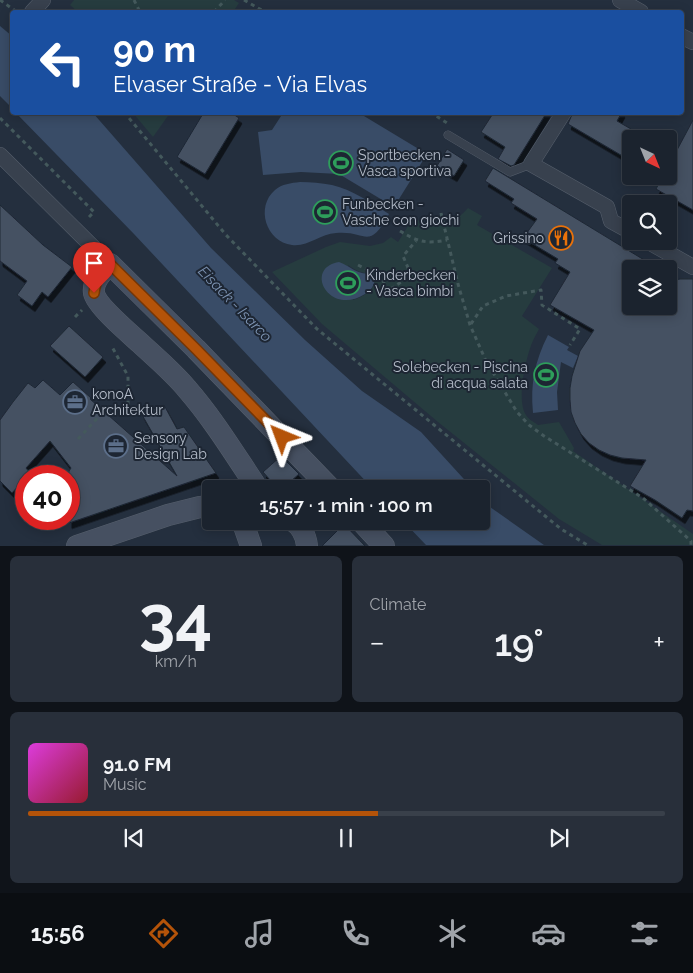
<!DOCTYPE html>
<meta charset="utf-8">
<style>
body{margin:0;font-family:Raleway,sans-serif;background:#282f3a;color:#f1f3f6;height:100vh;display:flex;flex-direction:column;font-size:19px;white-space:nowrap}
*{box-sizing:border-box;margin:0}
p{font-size:16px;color:#a0a4aa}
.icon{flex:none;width:28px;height:28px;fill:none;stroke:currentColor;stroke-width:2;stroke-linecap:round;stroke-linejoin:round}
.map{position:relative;height:546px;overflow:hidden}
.panel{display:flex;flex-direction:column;gap:10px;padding:10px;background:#0f1319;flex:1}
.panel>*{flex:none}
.guide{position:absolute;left:10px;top:10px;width:674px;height:105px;border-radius:5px;box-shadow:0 2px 12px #0003,0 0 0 1px #39404a;background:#1a4fa0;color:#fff;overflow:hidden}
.needle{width:32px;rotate:137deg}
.buttons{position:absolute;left:622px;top:130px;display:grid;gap:10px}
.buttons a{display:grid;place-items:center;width:55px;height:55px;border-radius:5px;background:#1b232e;box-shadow:0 2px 12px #0003,0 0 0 1px #39404a;font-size:25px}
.speed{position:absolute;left:15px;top:465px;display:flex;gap:10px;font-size:25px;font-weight:700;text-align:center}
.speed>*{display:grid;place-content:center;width:65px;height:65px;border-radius:50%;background:#1b232e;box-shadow:0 2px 12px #0003,0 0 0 1px #39404a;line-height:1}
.speed .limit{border:8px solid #d22;background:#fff;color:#111}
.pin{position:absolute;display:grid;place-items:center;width:42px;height:42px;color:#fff;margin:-51px -21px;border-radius:50% 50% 50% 0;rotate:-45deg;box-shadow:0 0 5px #0007}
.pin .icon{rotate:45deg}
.me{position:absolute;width:55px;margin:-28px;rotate:316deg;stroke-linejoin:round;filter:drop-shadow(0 0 4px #0008)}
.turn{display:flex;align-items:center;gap:18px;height:105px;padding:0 20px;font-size:22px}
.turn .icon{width:65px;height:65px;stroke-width:2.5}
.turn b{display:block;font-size:35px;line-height:42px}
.big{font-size:38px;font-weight:600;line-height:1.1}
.panel .tile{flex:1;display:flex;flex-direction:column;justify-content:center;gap:8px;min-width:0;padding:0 18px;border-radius:8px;background:#282f3a}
.panel .dial{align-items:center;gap:0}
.dial b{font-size:65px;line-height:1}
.song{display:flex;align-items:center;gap:15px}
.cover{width:60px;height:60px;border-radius:8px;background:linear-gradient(135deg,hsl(300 70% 55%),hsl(350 70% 35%))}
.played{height:5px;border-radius:2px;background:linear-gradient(90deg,#b45309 55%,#39404a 55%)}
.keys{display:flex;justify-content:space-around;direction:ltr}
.heat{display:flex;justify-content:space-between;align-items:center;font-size:28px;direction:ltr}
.panel .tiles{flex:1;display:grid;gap:10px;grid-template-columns:1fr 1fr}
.tile:last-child{grid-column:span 2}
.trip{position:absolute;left:202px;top:480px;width:288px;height:50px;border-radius:5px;background:#1b232e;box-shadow:0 2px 12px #0003,0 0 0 1px #39404a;font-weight:600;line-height:50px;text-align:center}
.tabs{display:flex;height:80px;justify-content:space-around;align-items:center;background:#0b0e12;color:#a0a4aa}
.tabs .icon{width:35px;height:35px}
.tabs .selected{color:#b45309}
.tabs b{font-size:22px;color:#f1f3f6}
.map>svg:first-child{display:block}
.green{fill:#263c3f;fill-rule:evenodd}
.water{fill:#394c67}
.building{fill:#455162;stroke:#1f2835;filter:url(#shadow)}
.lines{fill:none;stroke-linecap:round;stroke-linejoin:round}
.lane-casing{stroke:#565f6c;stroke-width:9}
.street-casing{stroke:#565f6c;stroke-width:16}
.secondary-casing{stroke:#565f6c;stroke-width:22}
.path{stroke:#44595c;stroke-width:3;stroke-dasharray:4 4;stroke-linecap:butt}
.lane{stroke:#38414e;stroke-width:8}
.street{stroke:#38414e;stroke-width:15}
.secondary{stroke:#465061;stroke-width:21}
.route-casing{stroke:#753606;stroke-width:12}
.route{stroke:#b45309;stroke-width:9}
.labels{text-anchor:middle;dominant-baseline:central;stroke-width:4;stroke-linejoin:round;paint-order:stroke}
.poi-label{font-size:14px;fill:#b4bcc9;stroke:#1d2633;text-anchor:start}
.water-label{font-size:15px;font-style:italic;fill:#7c92b1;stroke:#1d2633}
</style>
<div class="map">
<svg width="693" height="546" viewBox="0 0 693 546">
<defs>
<filter id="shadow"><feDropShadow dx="3" dy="5.5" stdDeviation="0" flood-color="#0009"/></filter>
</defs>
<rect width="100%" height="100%" fill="#242f3e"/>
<g class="green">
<path d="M74,0H234L239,3L233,12H78L70,5Z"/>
<path d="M133,113H170L153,137Z"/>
<path d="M468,208L482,216L477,225L552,268L522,316L539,329C537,333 534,338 532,343C526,358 516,400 526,415C528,419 534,422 538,425L559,422L574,448L573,451L693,534V545H602L559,519L438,422L322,324L272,272L326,247L340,242L370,246L383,243L391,237L398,242L413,218C436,229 451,227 468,208ZM348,265C356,271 362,273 372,274L375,279C374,291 364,296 353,300Z"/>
</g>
<g class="water">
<path d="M0,26L12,36V108L0,96Z"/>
<path d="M16,113H93L211,248L305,340L362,391L421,432L473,489H373L134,234Z"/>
<path d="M283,113H359L427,154L394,207L339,174L301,172L263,175L258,132L272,130Z"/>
<path d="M300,182C311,182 321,183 332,185C353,190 371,203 389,214C368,252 367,230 336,233C320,234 308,247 292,245C266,242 255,207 275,190C282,184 291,183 300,182Z"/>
<path d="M339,262C345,264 349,267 354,270C360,273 366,274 372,274L375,279C374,286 371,290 365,294C329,317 303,268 339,262Z"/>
<path d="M548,335L569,347L567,350L578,356L573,368L561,362L557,392L558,410L533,413C530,383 535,361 548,335Z"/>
<path d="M481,498L490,507L544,545H426L403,521H481Z"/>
</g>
<g class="building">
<path d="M204,112H230L239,118L205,174L177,157Z"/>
<path d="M494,112H547L514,165L511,166L498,159L505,147L481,132Z"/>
<path d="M573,112H622L617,121L631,129V161L568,124Z"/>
<path d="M693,120V210L656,189L663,176H669V165Z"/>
<path d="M447,149L464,160L454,176L437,166Z"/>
<path d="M493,168L659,269H631V306H669V281L680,279H693V511L687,510L682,518L655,500L630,486L646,460L622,458L610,455L599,450L589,443L581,434L575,423L571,412L570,400V388L572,376L580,351L594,330L550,305L570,272L555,263L558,259L523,238L537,219L511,203L514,199L485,181Z"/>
<path d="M0,205L43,245L72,267L48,297L42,292L32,306L17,295L27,281L0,261Z"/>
<path d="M69,326L103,357L85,377L50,346Z"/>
<path d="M43,380L60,395L73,382L91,398L90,399L177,476L141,413L164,405L177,429L184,427L216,473L69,523V471L71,468L50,441L26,468L30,473L12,493L0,481V420L13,402L28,383L35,388Z"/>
<path d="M281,456L299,474L282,489H278L263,472Z"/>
<path d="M344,524L365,546H322Z"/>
</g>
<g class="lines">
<g class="lane-casing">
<path id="lane" d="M448,135L510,172L531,164"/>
</g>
<g class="street-casing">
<g id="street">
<path d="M620,0L641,12"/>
<path d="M32,12L43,0"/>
<path d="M681,36L693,42"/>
<path d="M564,112L531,164L607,207L611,221L631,232"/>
<path d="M0,155L110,264"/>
<path d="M647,241L693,267"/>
</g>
</g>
<g class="secondary-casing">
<g id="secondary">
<path d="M258,489C235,455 214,420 187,389C173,372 156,358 140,343C130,334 96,305 94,293C92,281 103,271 110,264L196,349L331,489"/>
<path d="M241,521L244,526L251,546"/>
<path d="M293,521C301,526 306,536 307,546"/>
<path d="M361,521L384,546"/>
<path d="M77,546L168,515L200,507L211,506"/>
</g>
</g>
<g class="path">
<path d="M0,0L17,12"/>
<path d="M134,0L140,12"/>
<path d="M244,0L265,12"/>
<path d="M214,12L225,0"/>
<path d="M124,112L226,235L317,329L561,529L589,546"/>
<path d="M430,112L447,123"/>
<path d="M0,118L94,212L87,219"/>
<path d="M441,213L458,284L470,325L486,361L517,412L529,425L544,436L643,498L691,541V546"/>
<path d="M400,231C418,242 426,244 447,240"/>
<path d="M358,265L366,269H377L388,291L411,275L403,256L416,241"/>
<path d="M75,317L82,310"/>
<path d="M471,324L483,306L506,296L541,290L542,305L580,329L570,345"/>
<path d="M78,439L104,411L123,409L128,405V376L111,345"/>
</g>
<use href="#lane" class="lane"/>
<use href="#street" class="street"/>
<use href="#secondary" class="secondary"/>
</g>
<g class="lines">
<g class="route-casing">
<path id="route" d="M94,293C96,279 100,274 110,264L196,349L282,437"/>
</g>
<use href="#route" class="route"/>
</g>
<defs>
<g id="stadium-ring" transform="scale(1.25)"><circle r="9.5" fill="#1d2633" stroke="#2e9e5b" stroke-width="1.5"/><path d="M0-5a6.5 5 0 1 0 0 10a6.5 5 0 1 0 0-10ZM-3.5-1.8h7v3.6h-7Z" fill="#2e9e5b"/></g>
<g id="restaurant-ring" transform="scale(1.25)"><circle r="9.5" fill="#1d2633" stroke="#e8710a" stroke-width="1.5"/><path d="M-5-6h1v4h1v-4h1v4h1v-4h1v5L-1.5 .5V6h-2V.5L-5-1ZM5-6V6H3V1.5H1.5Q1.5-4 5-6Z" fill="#e8710a"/></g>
<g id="office-ring" transform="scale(1.25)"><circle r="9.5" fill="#1d2633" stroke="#5c6f8a" stroke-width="1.5"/><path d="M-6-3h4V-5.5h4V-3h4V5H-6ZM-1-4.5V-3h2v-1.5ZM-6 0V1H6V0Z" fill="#5c6f8a"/></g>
</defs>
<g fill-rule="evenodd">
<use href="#stadium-ring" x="341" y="163"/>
<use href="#stadium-ring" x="325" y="212"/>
<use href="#restaurant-ring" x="561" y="238"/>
<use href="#stadium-ring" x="348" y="283"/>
<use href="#stadium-ring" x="546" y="375"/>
<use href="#office-ring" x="75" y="402"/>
<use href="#office-ring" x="116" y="446"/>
</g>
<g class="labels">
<g class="poi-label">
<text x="358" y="155">Sportbecken -<tspan x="358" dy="16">Vasca sportiva</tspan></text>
<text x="342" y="204">Funbecken -<tspan x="342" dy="16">Vasche con giochi</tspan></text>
<text x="544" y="238" text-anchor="end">Grissino</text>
<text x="366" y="275">Kinderbecken<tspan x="366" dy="16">- Vasca bimbi</tspan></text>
<text x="528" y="367" text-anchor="end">Solebecken - Piscina<tspan x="528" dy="16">di acqua salata</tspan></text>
<text x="92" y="394">konoA<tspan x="92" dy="16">Architektur</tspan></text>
<text x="134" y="438">Sensory<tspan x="134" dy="16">Design Lab</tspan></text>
</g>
<g class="water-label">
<text transform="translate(235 304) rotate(46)">Eisack - Isarco</text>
</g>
</g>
</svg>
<div class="buttons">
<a><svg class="needle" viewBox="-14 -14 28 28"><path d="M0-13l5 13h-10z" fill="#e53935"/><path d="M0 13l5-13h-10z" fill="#a0a4aa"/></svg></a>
<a><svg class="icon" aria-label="search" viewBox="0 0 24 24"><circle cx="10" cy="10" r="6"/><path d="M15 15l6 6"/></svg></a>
<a><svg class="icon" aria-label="layers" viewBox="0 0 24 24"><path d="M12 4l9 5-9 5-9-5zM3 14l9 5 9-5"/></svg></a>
</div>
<div class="speed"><div class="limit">40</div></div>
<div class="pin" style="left:94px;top:293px;background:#d93025"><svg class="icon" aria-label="arrive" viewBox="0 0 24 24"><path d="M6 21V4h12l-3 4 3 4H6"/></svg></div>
<svg class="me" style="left:282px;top:437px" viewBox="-20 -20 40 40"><path d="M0-17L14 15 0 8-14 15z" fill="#b45309" stroke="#fff" stroke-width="4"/></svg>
<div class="trip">15:57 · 1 min · 100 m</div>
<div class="guide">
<div class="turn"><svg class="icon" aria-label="left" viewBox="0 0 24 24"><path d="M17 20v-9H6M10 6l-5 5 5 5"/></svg><div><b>90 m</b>Elvaser Straße - Via Elvas</div></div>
</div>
</div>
<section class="panel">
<div class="tiles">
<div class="tile dial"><b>34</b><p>km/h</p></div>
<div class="tile"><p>Climate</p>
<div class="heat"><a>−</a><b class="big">19°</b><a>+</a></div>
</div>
<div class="tile">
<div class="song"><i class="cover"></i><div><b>91.0 FM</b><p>Music</p></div></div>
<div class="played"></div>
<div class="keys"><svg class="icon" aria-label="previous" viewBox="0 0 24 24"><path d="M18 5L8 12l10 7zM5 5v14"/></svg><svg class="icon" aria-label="pause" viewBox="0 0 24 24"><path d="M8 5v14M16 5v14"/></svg><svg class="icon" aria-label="next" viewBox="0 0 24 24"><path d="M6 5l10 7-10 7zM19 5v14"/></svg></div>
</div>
</div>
</section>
<nav class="tabs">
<b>15:56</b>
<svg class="icon selected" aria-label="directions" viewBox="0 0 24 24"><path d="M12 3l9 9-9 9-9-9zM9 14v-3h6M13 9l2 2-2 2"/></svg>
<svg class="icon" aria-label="music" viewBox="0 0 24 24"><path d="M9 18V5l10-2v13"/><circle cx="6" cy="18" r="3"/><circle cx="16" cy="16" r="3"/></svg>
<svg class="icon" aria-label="phone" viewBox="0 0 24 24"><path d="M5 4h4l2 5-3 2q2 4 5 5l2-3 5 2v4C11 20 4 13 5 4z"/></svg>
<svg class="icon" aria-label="climate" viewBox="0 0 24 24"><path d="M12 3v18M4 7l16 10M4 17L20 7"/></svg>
<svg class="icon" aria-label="car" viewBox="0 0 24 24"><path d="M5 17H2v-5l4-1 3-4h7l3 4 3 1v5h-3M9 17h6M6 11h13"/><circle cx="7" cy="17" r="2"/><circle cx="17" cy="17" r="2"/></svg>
<svg class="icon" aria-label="filters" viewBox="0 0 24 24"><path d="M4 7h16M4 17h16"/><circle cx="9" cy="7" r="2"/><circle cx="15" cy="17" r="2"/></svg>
</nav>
